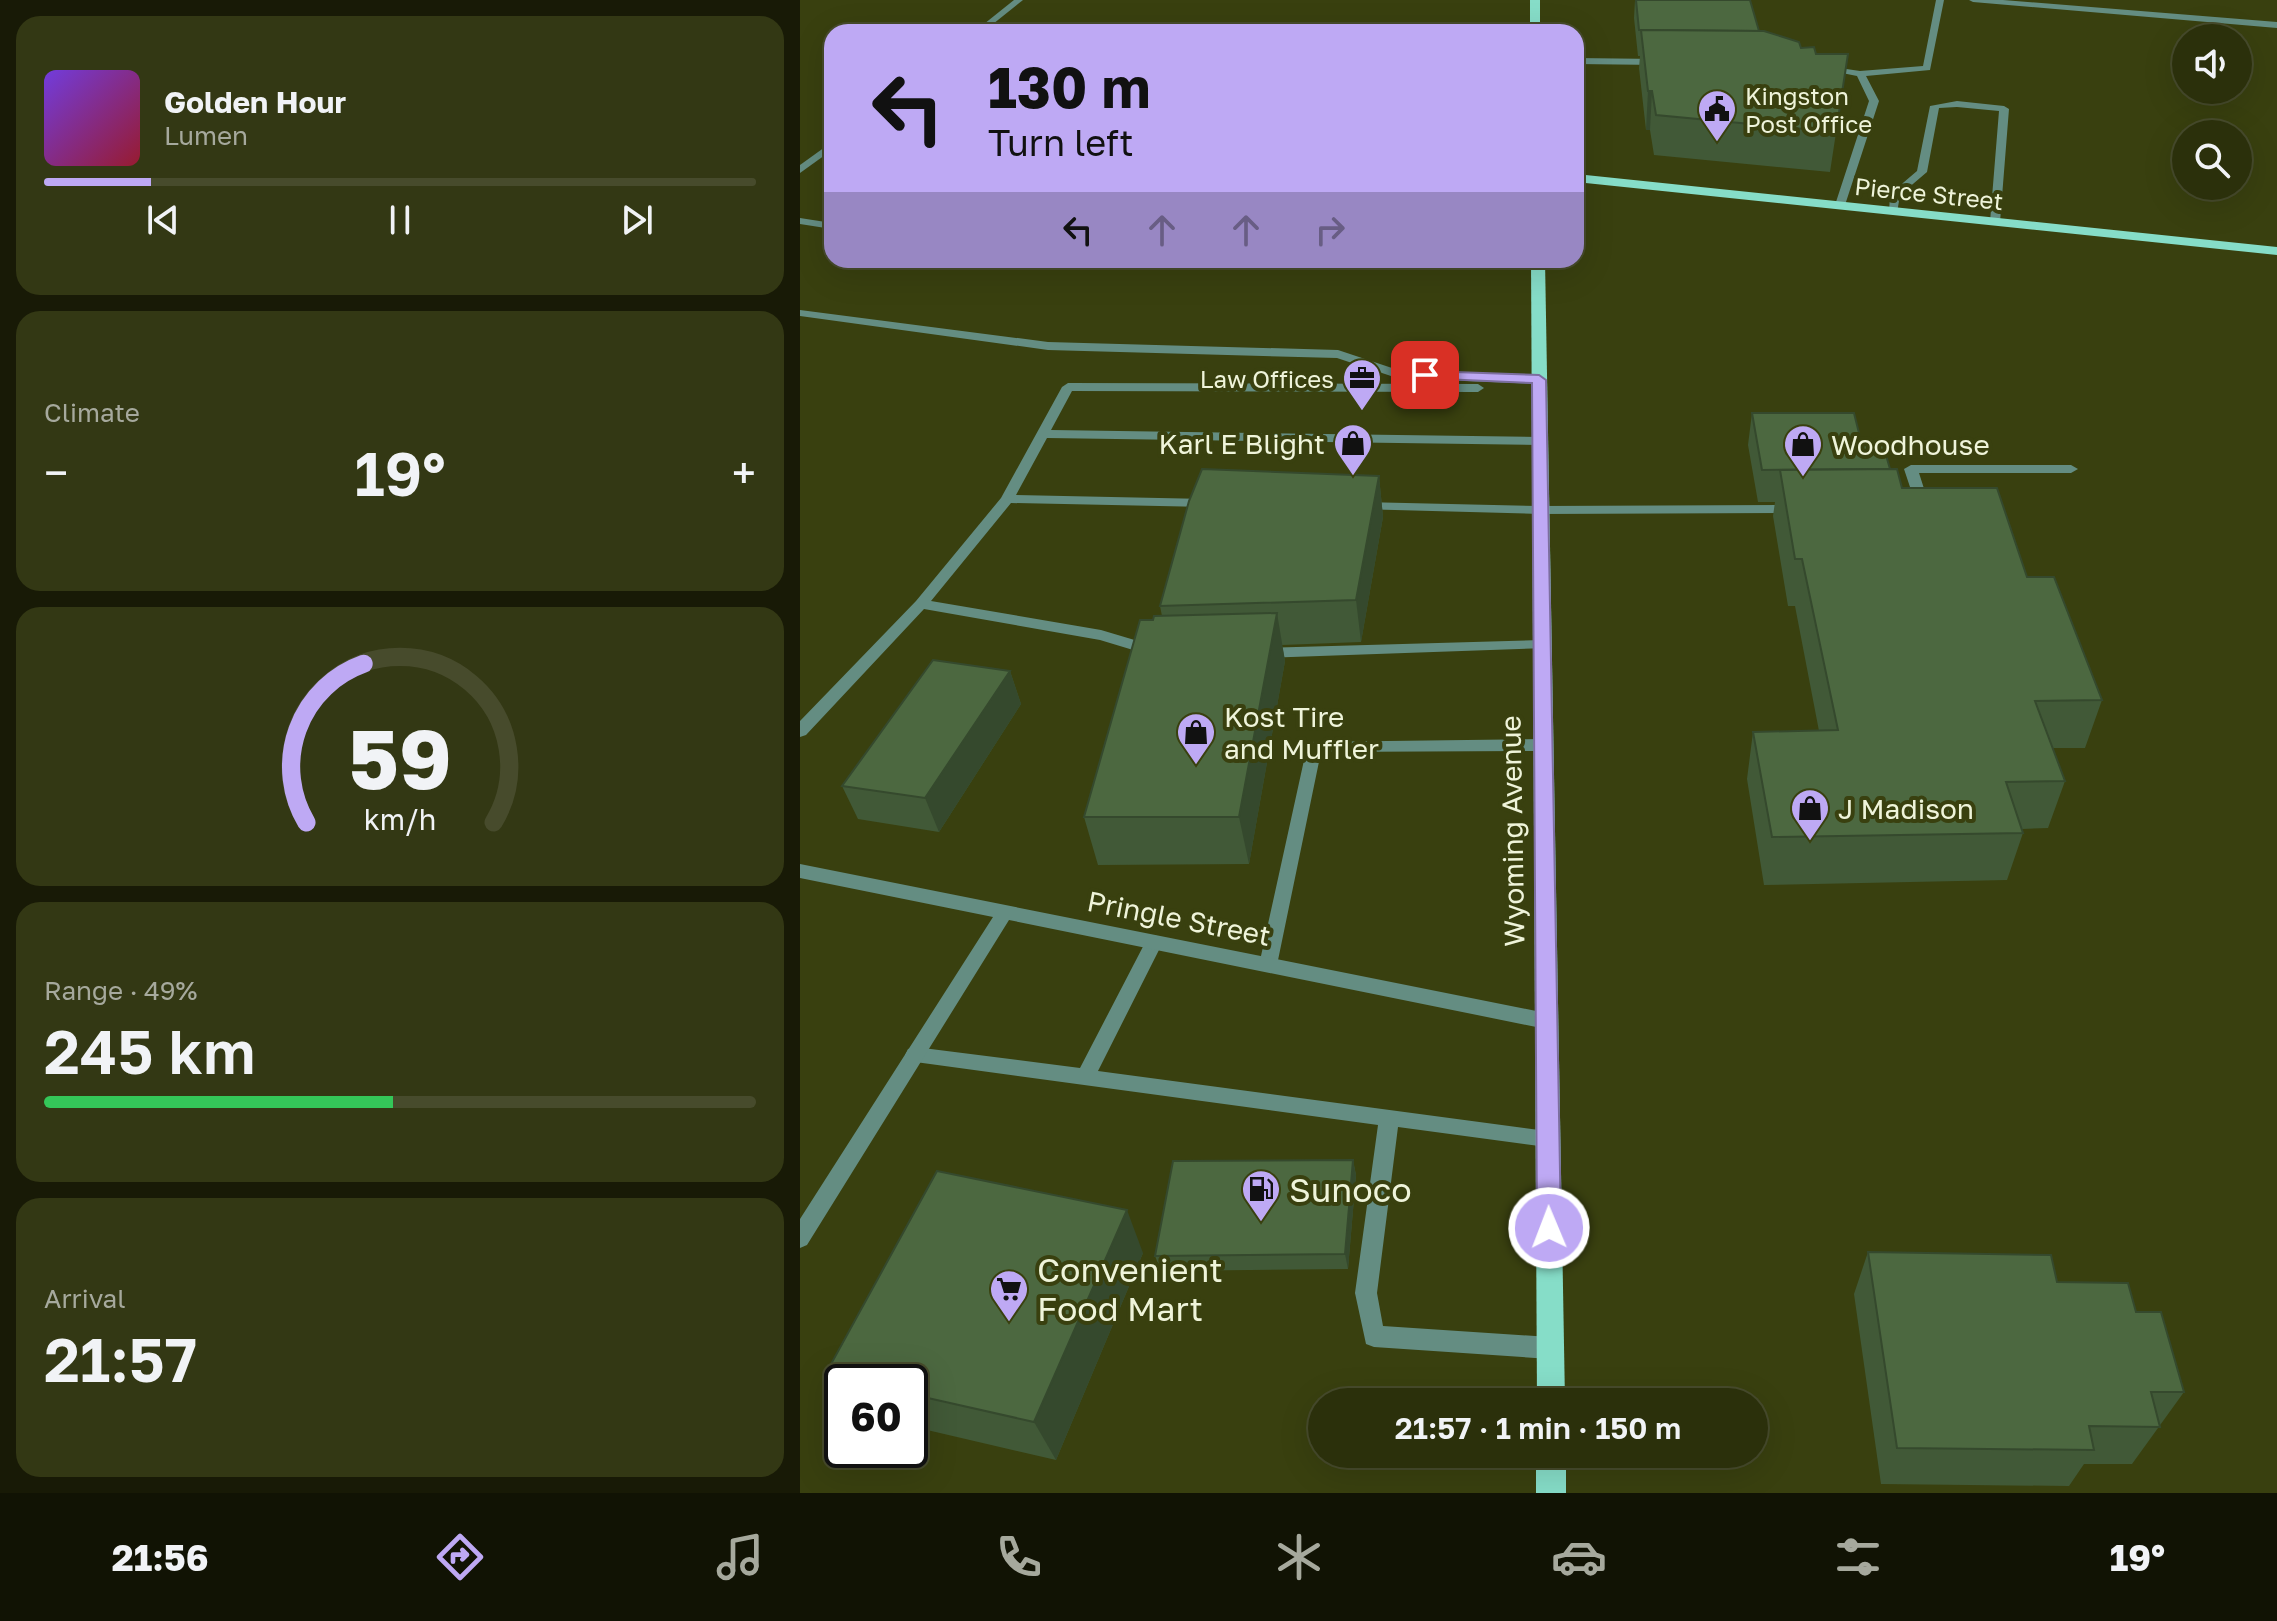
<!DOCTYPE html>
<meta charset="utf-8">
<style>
body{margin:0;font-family:"Golos Text",sans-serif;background:#333814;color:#f1f3f6;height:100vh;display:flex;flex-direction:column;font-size:30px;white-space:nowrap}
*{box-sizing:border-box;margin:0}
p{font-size:26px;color:#a6a99d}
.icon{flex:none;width:44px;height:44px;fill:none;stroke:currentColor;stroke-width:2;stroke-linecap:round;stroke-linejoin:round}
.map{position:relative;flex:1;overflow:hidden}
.details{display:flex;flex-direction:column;gap:16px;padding:16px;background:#181a06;width:800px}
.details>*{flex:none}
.banner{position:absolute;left:24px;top:24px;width:760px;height:244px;border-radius:24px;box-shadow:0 8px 32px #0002,0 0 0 2px #474b2c;background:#bea9f4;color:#111;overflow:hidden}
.buttons{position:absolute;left:1372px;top:24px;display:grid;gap:16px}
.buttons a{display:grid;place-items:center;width:80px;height:80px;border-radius:50%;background:#2b300b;box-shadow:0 8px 32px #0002,0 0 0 2px #474b2c;font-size:40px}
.speed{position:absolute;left:24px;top:1364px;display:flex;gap:16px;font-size:40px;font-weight:700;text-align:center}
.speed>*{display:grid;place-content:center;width:104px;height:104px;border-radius:50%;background:#2b300b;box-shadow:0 8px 32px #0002,0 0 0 2px #474b2c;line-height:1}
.speed .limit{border:4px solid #111;border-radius:12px;background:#fff;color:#111}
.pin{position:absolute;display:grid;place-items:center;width:68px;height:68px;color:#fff;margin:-34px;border-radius:16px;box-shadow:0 4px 12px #0006}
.me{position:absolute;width:88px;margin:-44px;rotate:359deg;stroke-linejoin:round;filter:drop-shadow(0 0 6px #0008)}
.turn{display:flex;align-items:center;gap:28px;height:168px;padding:0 32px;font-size:36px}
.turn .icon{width:104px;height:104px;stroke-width:2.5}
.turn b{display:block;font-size:56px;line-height:68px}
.lanes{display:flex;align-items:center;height:76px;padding:0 32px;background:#0003;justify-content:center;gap:40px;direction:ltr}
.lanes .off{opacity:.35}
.big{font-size:60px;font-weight:600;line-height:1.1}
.details .card{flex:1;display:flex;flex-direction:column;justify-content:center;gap:12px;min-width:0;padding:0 28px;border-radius:24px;background:#333814}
.details .dial{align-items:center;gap:0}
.dial svg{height:208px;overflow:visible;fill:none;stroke:#474b2c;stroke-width:7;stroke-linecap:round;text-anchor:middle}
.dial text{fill:#f1f3f6;stroke:none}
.song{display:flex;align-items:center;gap:24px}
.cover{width:96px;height:96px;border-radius:12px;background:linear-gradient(135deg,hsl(260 70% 55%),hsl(350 70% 35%))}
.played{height:8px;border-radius:4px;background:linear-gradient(90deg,#bea9f4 15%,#474b2c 15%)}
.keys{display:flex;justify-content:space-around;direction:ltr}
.heat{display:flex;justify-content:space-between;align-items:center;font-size:44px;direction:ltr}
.charge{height:12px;border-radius:6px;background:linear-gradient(90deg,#34c759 49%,#474b2c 0)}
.trip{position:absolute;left:508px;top:1388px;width:460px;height:80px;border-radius:40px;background:#2b300b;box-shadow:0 8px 32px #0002,0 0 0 2px #474b2c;font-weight:600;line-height:80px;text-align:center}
.menu{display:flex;height:128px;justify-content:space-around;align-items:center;background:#111304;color:#a6a99d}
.menu .icon{width:56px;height:56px}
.menu .current{color:#bea9f4}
.menu b{font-size:36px;color:#f1f3f6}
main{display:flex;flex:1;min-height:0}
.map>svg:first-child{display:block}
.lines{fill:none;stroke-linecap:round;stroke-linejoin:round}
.lane{fill:#648d82;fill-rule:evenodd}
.street{fill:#648d82;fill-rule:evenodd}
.primary{fill:#86ddc8;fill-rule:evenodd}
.wall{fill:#415937}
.shaded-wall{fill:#35492d}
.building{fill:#4c6840;stroke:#35492d;stroke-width:2}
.route{fill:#bea9f4;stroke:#7c6e9f;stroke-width:2}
.labels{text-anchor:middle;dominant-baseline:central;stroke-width:8;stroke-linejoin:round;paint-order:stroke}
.far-poi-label{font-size:24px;fill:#eff4da;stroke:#39400f;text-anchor:start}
.far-street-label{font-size:24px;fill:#eff4da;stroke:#39400f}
.poi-label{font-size:28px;fill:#eff4da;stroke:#39400f;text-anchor:start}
.street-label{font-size:28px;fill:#eff4da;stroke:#39400f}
.near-poi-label{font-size:34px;fill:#eff4da;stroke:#39400f;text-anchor:start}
</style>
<main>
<section class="details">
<div class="card">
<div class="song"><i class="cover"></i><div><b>Golden Hour</b><p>Lumen</p></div></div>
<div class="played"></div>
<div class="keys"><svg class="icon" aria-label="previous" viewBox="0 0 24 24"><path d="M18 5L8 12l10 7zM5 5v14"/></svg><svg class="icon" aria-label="pause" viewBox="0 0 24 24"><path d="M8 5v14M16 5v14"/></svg><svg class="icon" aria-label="next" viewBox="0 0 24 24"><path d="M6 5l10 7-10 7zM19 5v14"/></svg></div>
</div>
<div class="card"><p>Climate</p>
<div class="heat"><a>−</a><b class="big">19°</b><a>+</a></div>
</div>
<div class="card dial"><svg viewBox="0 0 100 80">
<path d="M14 69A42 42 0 1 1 86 69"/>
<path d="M14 69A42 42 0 0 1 36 8" stroke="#bea9f4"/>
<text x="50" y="56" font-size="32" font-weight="700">59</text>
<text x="50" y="72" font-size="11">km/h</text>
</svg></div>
<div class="card"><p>Range · 49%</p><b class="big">245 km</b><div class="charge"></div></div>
<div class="card"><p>Arrival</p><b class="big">21:57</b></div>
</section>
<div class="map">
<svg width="1477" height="1493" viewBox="0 0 1477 1493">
<rect width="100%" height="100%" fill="#39400f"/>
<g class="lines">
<g class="lane">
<path d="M1136,0H1144L1130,70L1066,76L1079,101L1045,205L1036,207L1035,205L1069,101L1057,76L1022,69L1026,66L1060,71L1123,66Z"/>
<path d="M776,58L859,59L863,62L859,65L776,64Z"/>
<path d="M1157,101L1204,106L1209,109L1200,222L1195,225L1190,222L1199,111L1157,107L1139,108L1127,172L1100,195L1097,213H1089L1090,194L1117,171L1130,106Z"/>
<path d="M0,218L32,223V229L0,224Z"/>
<path d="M0,310L248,342L538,350L598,370L739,376L745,380L739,384L597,378L537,358L248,350L0,316Z"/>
<path d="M268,383L678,384L684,388L678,392L272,391L251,430L740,437L746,441L740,445L247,438L216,495L407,499L414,503L407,507L211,503L131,601L301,630L358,647L360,651L358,655L353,656L300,640L124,609L6,735L0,737V721L116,601L201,498L262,387Z"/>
<path d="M1111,465H1271L1278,469L1271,473H1119L1128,501L1113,507L1106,503L1114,499L1104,469Z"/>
<path d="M562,502L740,506L995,505L1002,509L995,513L740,514L557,509V503Z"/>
<path d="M742,640L749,645L747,648L464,658L456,653L464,648Z"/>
<path d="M743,739L751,745L743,751L521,752L477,965L474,970L468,972L462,970L459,965L508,742Z"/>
<path d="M354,935L360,937L363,942L298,1071L754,1132L757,1138L754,1144L747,1147L598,1127L577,1293L583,1326L750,1337L758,1340L761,1348L758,1356L750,1359L574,1347L566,1344L555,1293L578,1125L108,1061L105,1055L108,1049L115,1047L280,1068L348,937Z"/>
</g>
<g class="street">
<path d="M214,0H223L183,32H174Z"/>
<path d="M1169,0H1203L1477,22V28L1173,2Z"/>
<path d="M32,142V150L0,173V165Z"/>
<path d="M0,864L746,1013L753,1015L755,1021L753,1027L746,1029L209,920L7,1245L0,1248V1219L193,917L0,878Z"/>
</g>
<g class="primary">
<rect x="730" y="0" width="10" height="32"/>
<path d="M776,174L1477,247V255L776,182Z"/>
<path d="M731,260H745L765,1402H737Z"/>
<rect x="736" y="1454" width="30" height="39"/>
</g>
</g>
<g class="wall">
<path d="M835,0H950L959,31L1016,54H1048L1030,172L854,155L850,130H846L839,68L840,56H838L834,18Z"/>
<path d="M952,413L1061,441L1090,469L1102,488L1227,577L1302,700L1285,748H1253L1265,781L1248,828L1222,829L1223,833L1207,880L964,885L947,779L953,732L1019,731L995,606H988L973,516L975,502H958L948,445Z"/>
<path d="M579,476L583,517L561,642L482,645L485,661L449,864L298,865L284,817L353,620L362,616L360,606Z"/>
<path d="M210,671L221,704L139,832L58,819L42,786Z"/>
<path d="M553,1160L556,1175L548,1269L361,1271L355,1256Z"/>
<path d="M1068,1252L1336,1312L1384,1392L1332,1464H1284L1269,1486L1081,1484L1054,1294Z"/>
<path d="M343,1253L256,1460L110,1426V1382H42V1396L25,1375Z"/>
</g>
<g class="shaded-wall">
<path d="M848,91H852L850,130H846Z"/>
<path d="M579,476L583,517L561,642L556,600Z"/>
<path d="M477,613L485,661L449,864L439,817Z"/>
<path d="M210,671L221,704L139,832L125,798Z"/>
<path d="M553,1160L556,1175L548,1269L545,1254Z"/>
<path d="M327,1210L343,1253L256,1460L234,1422Z"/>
</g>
<g class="building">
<path d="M836,0H950L959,31L839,30Z"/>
<path d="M841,30L964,31L999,42L1001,48L1014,47L1016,54H1048L1036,132L856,115L852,91H848Z"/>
<path d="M952,413H1054L1061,441H1082L1090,469L962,470Z"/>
<path d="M402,469L579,476L556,600L360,606L389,501Z"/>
<path d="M1097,469L1102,488H1197L1227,577H1254L1302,700L1235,701L1265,781L1206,782L1223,833L972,837L953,732L1038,730L1002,559H995L980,470Z"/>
<path d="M477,613L439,817H284L340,620H353L354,616Z"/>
<path d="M133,660L210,671L125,798L42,786Z"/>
<path d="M553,1160L545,1254L355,1256L373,1161Z"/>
<path d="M137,1171L327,1210L234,1422L110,1394V1382H55L25,1375Z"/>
<path d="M1068,1252L1251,1255L1257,1282L1328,1283L1336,1312H1361L1384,1392H1351L1360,1427L1289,1426L1294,1450L1097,1448Z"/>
</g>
<path class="route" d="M625,371L739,375L746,380L761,1228L757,1236L749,1239L740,1236L737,1228L732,383L620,378L618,375Z"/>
<defs>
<g id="civic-pin" transform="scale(2)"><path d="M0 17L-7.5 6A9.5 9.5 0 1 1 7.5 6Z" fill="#bea9f4" stroke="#39400f"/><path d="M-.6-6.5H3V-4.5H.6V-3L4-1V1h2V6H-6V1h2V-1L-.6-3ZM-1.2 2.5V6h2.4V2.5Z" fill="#111"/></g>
<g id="office-pin" transform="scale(2)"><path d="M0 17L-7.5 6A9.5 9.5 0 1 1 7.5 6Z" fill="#bea9f4" stroke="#39400f"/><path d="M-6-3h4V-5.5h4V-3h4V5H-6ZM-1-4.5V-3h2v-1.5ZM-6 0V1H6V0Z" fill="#111"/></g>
<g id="shop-pin" transform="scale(2)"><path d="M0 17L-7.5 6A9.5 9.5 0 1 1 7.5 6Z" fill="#bea9f4" stroke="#39400f"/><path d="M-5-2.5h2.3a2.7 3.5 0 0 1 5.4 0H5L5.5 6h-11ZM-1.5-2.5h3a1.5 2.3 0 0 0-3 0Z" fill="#111"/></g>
<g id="fuel-pin" transform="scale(2)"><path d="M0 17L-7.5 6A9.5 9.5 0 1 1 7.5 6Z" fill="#bea9f4" stroke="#39400f"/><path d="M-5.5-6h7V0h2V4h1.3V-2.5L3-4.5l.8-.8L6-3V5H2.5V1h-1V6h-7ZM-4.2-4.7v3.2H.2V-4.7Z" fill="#111"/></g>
<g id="supermarket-pin" transform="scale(2)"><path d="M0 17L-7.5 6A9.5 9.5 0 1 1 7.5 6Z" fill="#bea9f4" stroke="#39400f"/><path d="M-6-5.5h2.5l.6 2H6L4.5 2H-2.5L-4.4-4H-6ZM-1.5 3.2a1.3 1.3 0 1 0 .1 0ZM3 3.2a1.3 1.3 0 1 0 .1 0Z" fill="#111"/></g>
</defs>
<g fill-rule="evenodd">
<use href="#civic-pin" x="917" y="109"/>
<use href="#office-pin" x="562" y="378"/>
<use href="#shop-pin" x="553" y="443"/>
<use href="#shop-pin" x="1003" y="444"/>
<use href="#shop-pin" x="396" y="732"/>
<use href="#shop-pin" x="1010" y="808"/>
<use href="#fuel-pin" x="461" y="1189"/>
<use href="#supermarket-pin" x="209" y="1289"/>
</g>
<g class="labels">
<g class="far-poi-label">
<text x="945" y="95">Kingston<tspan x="945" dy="28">Post Office</tspan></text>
<text x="534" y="378" text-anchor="end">Law Offices</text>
</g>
<g class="far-street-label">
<text transform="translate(1129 193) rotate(6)">Pierce Street</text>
</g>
<g class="poi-label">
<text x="525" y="443" text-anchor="end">Karl E Blight</text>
<text x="1031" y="444">Woodhouse</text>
<text x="424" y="716">Kost Tire<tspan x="424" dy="32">and Muffler</tspan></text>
<text x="1038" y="808">J Madison</text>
</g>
<g class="street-label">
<text transform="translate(712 831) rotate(-91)">Wyoming Avenue</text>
<text transform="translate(379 918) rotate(11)">Pringle Street</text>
</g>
<g class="near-poi-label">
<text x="489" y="1189">Sunoco</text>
<text x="237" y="1269">Convenient<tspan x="237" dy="39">Food Mart</tspan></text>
</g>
</g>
</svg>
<div class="buttons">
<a><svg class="icon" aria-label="sound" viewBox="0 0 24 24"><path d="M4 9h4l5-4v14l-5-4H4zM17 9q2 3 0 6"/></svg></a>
<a><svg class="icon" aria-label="search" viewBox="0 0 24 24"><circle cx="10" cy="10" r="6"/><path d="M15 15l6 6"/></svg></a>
</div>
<div class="speed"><div class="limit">60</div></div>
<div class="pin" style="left:625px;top:375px;background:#d93025"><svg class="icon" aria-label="arrive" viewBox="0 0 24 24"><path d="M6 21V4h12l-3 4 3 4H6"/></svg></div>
<svg class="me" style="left:749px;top:1228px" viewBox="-20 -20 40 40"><circle r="17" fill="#bea9f4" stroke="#fff" stroke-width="3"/><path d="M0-11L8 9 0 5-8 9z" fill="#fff"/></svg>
<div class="trip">21:57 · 1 min · 150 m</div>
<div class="banner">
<div class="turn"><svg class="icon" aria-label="left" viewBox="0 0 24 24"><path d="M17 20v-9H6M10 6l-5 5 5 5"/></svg><div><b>130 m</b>Turn left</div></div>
<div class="lanes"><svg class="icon" aria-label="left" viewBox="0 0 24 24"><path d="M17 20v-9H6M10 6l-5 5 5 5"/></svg><svg class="icon off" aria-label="ahead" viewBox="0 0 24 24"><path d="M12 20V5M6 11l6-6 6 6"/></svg><svg class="icon off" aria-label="ahead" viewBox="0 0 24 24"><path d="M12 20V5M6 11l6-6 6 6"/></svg><svg class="icon off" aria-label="right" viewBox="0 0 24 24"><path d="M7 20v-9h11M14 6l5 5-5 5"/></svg></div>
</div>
</div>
</main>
<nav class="menu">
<b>21:56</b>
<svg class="icon current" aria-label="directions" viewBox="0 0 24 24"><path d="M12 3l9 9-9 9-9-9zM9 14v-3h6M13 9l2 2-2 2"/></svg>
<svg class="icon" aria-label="music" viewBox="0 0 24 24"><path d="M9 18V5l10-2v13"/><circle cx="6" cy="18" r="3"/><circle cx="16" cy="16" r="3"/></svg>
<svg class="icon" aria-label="phone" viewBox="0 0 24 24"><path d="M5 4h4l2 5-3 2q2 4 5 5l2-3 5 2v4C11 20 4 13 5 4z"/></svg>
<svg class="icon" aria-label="climate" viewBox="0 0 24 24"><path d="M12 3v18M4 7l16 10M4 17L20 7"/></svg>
<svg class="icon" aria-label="car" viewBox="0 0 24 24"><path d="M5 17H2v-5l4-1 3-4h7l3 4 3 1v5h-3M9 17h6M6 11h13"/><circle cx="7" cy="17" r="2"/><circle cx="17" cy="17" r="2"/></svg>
<svg class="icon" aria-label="filters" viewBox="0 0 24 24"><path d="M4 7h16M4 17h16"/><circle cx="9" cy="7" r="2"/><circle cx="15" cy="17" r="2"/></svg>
<b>19°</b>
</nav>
